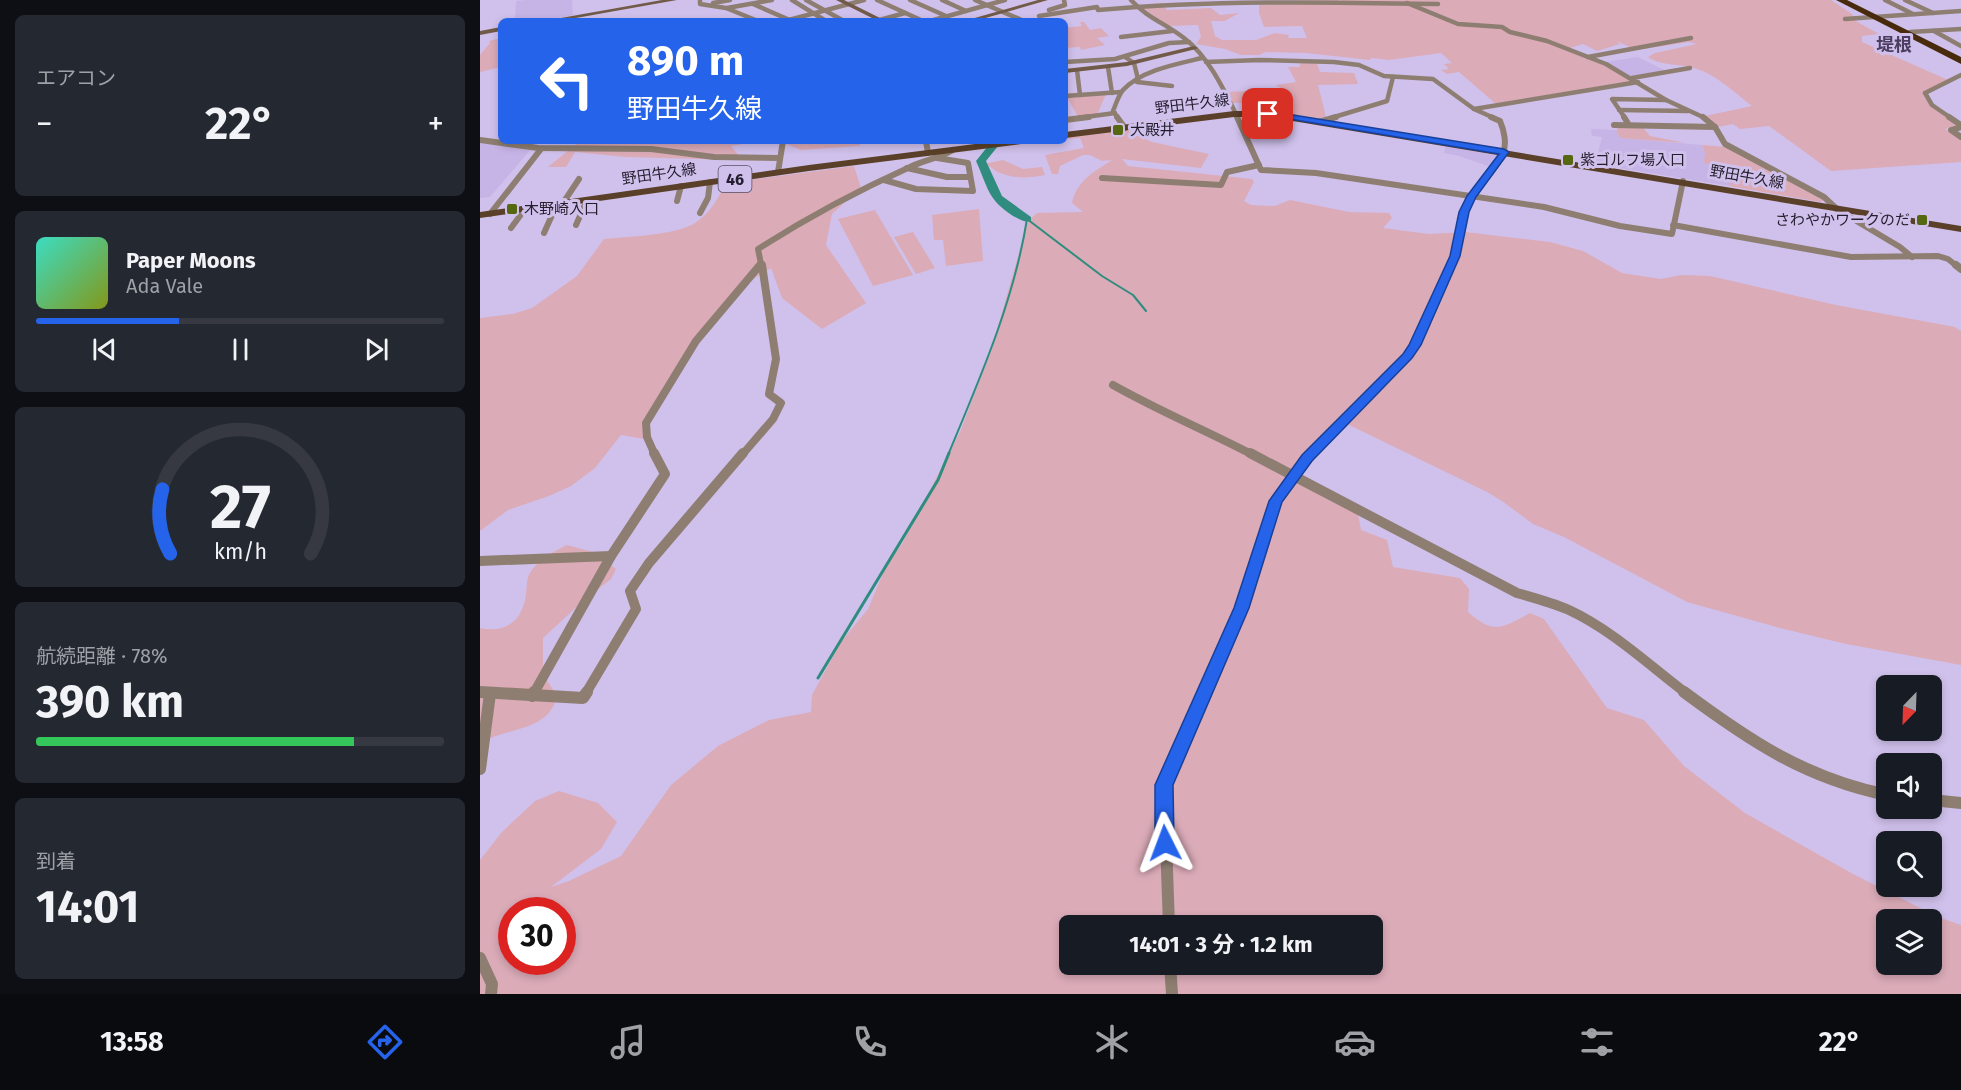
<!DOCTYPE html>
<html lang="ja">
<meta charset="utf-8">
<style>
body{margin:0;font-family:"Fira Sans","Noto Sans JP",sans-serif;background:#242831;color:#f1f3f6;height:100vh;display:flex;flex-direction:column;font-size:22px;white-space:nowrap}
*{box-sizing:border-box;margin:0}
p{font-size:20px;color:#9ea1a6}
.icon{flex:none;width:33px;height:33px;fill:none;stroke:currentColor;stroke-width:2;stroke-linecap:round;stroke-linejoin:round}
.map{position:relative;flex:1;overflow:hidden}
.panel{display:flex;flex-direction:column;gap:15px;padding:15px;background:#0d0f14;width:480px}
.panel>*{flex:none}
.top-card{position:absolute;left:18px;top:18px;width:570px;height:126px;border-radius:9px;box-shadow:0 3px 9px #0003;background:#2563eb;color:#fff;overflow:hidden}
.needle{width:39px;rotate:203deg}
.fabs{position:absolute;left:1396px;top:675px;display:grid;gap:12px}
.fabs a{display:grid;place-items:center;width:66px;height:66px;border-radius:9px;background:#171b24;box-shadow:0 3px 9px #0003;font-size:30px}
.speed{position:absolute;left:18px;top:897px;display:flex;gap:12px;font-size:30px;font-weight:700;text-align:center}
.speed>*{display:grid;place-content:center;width:78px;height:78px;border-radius:50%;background:#171b24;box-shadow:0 3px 9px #0003;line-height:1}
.speed .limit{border:9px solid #d22;background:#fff;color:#111}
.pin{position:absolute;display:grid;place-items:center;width:51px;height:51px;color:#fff;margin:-26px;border-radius:12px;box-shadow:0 3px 9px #0006}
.me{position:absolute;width:66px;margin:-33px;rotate:357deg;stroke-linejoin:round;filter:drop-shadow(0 0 4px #0008)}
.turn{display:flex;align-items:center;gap:21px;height:126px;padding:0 30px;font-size:27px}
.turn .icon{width:78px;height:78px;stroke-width:2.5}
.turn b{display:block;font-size:42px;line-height:51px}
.big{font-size:45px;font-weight:700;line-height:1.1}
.panel .widget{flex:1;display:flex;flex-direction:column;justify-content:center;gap:9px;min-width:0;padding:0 21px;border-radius:9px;background:#242831}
.panel .dial{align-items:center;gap:0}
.dial svg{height:156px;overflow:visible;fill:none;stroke:#363941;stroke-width:7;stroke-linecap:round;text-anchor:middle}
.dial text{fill:#f1f3f6;stroke:none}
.song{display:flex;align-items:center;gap:18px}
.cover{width:72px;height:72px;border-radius:9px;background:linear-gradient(135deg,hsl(170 70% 55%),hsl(70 70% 35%))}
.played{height:6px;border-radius:3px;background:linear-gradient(90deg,#2563eb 35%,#363941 35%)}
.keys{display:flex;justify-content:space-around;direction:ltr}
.heat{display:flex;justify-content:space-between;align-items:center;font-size:33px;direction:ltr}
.charge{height:9px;border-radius:4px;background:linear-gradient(90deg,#34c759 78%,#363941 0)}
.trip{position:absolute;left:579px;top:915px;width:324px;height:60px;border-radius:9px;background:#171b24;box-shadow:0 3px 9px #0003;font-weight:700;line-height:60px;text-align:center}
.menu{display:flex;height:96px;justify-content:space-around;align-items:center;background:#090b0e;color:#9ea1a6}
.menu .icon{width:42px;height:42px}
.menu .current{color:#2563eb}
.menu b{font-size:27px;color:#f1f3f6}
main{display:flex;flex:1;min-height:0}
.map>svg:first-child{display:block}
.built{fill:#c6b4e6}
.green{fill:#dbabb8;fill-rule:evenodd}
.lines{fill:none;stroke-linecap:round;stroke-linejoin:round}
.stream-far1{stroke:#2f8c7e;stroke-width:2}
.stream{stroke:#2f8c7e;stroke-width:3}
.river{fill:#2f8c7e;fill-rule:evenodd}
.street-far4{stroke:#8e7e71;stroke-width:4.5}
.street-far3{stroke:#8e7e71;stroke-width:6}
.street-far2{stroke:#8e7e71;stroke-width:8}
.street-far1{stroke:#8e7e71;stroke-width:10}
.street{stroke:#8e7e71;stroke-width:12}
.secondary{fill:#715a47;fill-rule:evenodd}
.primary{fill:#5b4029;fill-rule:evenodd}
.highway{fill:#482a0d;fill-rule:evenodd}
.route{fill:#2563eb;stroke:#184099;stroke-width:1.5}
.poi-dot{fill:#566711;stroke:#d0c1ec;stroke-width:2}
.labels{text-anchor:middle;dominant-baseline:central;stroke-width:6;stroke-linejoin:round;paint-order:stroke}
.far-street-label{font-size:15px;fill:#231d2d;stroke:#d0c1ec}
.far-poi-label{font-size:15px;fill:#231d2d;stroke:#d0c1ec;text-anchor:start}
.shield{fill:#d0c1ec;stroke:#574e66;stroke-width:1.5}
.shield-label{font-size:16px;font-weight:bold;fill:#231d2d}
.far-quarter-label{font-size:18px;font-weight:bold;fill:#4a3d60;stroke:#d0c1ec}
</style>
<main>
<section class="panel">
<div class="widget"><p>エアコン</p>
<div class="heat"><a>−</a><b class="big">22°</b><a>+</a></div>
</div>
<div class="widget">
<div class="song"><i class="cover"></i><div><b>Paper Moons</b><p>Ada Vale</p></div></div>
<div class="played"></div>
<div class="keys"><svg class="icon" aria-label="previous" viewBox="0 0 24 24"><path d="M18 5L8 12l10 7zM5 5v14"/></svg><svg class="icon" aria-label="pause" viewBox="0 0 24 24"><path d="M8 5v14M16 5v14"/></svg><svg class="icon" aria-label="next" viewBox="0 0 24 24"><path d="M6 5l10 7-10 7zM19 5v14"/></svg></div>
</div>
<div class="widget dial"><svg viewBox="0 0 100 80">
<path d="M14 69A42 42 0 1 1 86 69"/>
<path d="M14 69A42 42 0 0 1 10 36" stroke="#2563eb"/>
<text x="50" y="56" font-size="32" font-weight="700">27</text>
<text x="50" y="72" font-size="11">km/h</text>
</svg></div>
<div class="widget"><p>航続距離 · 78%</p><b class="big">390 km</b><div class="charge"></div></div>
<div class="widget"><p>到着</p><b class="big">14:01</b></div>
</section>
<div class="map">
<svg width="1481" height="994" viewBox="0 0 1481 994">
<rect width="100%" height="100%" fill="#d0c1ec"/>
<g class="built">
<path d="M46,0H92L93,15L61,21H35L36,1Z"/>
<path d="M1158,57L1186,71L1152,77L1125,62Z"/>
<path d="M1111,129L1136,130L1140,138L1222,145L1225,154V163L1250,167L1249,186L1115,164L1122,137L1112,136Z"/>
<path d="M0,142L52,148L10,197L0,198Z"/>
<path d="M966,144L1020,153L1011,167L979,156L964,153Z"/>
</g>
<g class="green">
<path d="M829,0H859V2H863L861,0H1351L1372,14L1374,20L1399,34L1382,36V42L1468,80L1443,93L1444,97L1481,126L1465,129L1481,139V162L1351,171L1289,126L1260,129L1253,124L1238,127L1225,116L1272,106C1255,93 1237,75 1217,69C1201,63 1182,67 1168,57L1175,53L1217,44L1209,42L1156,50L1137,41L1140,44L1117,51L1103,44L1090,48L1034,32L1022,25L981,24L931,3H926L978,25L1021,27L1035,34L1061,40L1120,63L1155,81L1016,104L979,72L967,74L961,70L969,69L964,64L972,63L961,53L909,60L892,58L890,60L826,53L786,52L779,55H761L745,49L716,44L721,37L718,25L689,26L660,6L681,3L687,10L731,8L740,15L759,13L745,21H731L735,36L742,40H776L795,33L809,35L808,38H827L822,26L784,27L779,13V5L805,4V2Z"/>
<path d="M600,22H604L610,30L621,28L629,36L617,38L625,45L601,50L600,47L585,48V28L602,26Z"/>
<path d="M21,38V67L0,72V55L10,43L9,41Z"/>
<path d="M819,60L836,61L840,72L874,73L878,84L838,85L846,117L838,119L776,112L774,103H752L745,92L792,90L800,88L796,85L816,82L808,67H820Z"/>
<path d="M626,94L617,115L598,117L587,97Z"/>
<path d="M1161,125L1170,136L1205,143L1140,138L1136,130H1138L1136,126Z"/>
<path d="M645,129L672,142L729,154L721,168L642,159L648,166L772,179L774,182L764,201L771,205L795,206L810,200L869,212L909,213L912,218L903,228L949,234L985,232L1070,242L1103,251L1142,273L1181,279L1201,275L1230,276L1356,305L1475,327L1481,331V665L1366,644L1300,628L1207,602L1084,537L1053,524L1022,501L1007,492L861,421L806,477L878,514L881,530L907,540L913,567L980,578L989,589L988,612C1014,635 1022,628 1050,613L1064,619L1127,708L1164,720L1204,766L1265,813L1373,874L1458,917L1481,925V994H0V860L22,832L55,801L79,791L118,803L137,822L121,849L71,887L89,881L141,856L191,785L238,746L289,720L331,712L332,695L361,642L388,609L407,564L422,544L480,432L511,351L548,221L557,213L603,212L592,203C597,180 614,172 632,160L622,161L610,155H603L580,166L578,174H572L565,155L604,148L600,138L585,139V137ZM32,910H82V962H32ZM1407,920H1452V964H1407ZM590,926H892V964H590Z"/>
<path d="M100,141H280L251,146L260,157L254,160L145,157L95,152L86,167H68Z"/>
<path d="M299,141H384L379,146L321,150Z"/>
<path d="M1222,145L1246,147L1344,200L1340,202L1249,186L1250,168L1224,163L1225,153Z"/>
<path d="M523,160L543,169L562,167L565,175C549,178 536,179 520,173C513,170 510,165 504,164Z"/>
<path d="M374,166L381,188L352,214L346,245L386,303L342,329L302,298L291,268L261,286L212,345L166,420L164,439L141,435L115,468L91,486L69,496L28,510L0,531V318L33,314L52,308L97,276L124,239C146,237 197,235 215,223C230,214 238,198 246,183Z"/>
<path d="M499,209L503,261L466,266L463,240H454L452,215Z"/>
<path d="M395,210L433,275L393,286L358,219Z"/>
<path d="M433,232L455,268L436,274L414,237Z"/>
<path d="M87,545L113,552L136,569L131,579L103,601L63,638V674L77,696C69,732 27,727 0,743V628C22,633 40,624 45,600C47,593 46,584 48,577C55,561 73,552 87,545Z"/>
</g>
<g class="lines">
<path class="stream-far1" d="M468,455C500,378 534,301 547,219L622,276L653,295L666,311"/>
<path class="stream" d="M338,678L458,480L469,453"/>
<path class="river" d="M506,141H516L518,146L506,161L522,196L551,217V221C544,223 540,219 533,216C507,199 508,187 496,161L508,146Z"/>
<g class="street-far4">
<path d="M220,0V4L246,8L278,21"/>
<path d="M312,0L346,21"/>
<path d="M326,0L364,21"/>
<path d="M397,0L443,21"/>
<path d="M430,0L466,16"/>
<path d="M462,0L486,11"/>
<path d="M495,0L544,21"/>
<path d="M651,0C666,17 686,24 704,38C729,57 744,90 758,118"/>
<path d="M1405,0L1433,14"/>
<path d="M1425,0L1453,13"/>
<path d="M233,3L250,0"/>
<path d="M927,3L978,24L1022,27L1030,32L1067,41L1126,64L1186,100L1225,118"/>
<path d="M273,4L312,21"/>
<path d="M247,8L292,0"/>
<path d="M569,10L585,5L584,0"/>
<path d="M559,16L617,7L618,10C731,0 844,2 958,4"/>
<path d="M1365,19L1481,11"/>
<path d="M305,21L384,0"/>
<path d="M396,21L425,13"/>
<path d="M450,21L525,0"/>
<path d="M1454,31L1481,46"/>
<path d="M1430,32L1481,29"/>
<path d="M641,37L692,31"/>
<path d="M645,57L654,63L658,79"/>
<path d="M1108,57L1211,38"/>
<path d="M585,62L635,59L689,43L709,42"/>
<path d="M726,62L779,60L854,62L879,65L904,76L953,79L994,109L1014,118"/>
<path d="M628,67L632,93"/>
<path d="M597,70L600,95"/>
<path d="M1152,78L1210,68"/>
<path d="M657,82L692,86"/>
<path d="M585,96L641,92"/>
<path d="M994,109L1158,82"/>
<path d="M1139,110L1208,111"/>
<path d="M598,118L635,113"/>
<path d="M638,118L633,111C636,104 638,96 643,90C662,70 697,64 722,58"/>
<path d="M851,118L907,101L913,77"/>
<path d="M1145,118L1132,99L1186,100"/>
<path d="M1471,118L1452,105L1445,93L1481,75"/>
</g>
<g class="street-far3">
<path d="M637,117L645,128"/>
<path d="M757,117L781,170L836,173L1064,207L1140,226L1192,234L1203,181"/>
<path d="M1144,117L1149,125"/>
<path d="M1223,117L1235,127L1245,144L1344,197L1358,210L1420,247L1432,257"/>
<path d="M1469,117L1481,125"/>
<path d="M585,120L609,117"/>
<path d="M839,122L856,117"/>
<path d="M1134,125L1235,127"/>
<path d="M1481,127L1471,130L1481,137"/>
<path d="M0,140L58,148L171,149L234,157L300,158"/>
<path d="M446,141L448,153"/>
<path d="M427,168L467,177H490"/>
<path d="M298,172L303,141"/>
<path d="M622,178L741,185L747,172L779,165"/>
<path d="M404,180L436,189L493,191L488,163L457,158"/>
<path d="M197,201L201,186"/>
<path d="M83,203L99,179"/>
<path d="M220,213L228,198L230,182"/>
<path d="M10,214L61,149"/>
<path d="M96,225L107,200"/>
<path d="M1193,225L1371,257L1458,256L1468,259L1478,267"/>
<path d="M31,228L45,209"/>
<path d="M64,233L77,204"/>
<path d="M281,264L282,267"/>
<path d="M279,267L281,264L278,249C325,219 379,190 430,167C444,160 460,158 473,150"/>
<path d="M970,267C978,249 978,230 984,212C992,189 1014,175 1023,153C1027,144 1024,130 1020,121L1011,117"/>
</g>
<g class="street-far2">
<path d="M1476,265L1481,269"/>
<path d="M633,385C679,411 727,431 773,455"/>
<path d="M175,455L167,437L166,423L216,341L280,265"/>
<path d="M262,455L293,419L301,403L289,394L296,359L282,265"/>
<path d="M830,455L928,356L971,265"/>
</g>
<g class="street-far1">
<path d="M770,453L1037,593C1055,598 1073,603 1089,610C1132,630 1169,665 1206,693"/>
<path d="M0,561L131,556"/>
<path d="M0,692L20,693"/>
<path d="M54,693L131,556L185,474L174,453"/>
<path d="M106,693L156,609L150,591L169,563L263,453"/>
<path d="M724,693L761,608L796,501L832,453"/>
</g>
<g class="street">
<path d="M0,692L103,698L107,692"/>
<path d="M1204,692C1270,741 1325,778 1407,795"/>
<path d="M52,696L54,692"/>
<path d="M0,769L10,694"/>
<path d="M1452,800L1481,803"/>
<path d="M689,926L684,785L725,692"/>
<path d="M0,958L12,984L11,994"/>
<path d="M690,964L692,994"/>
</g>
<g class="secondary">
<path d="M182,0H197L79,21H64Z"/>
<path d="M356,0H364L406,21H398Z"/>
<path d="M558,0H568L495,21H484Z"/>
<path d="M21,27V31L0,35V31Z"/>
<path d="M714,46L718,48L716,49L647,66L585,73V69L647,62Z"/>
</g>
<g class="primary">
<path d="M754,111H788L1481,226V232L788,117H754L585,138V132Z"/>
<path d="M519,141H546L541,144L329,171L0,218V212L329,165Z"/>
</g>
<path class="highway" d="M1356,0H1367L1481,57V64Z"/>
</g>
<path class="route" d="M788,111L1024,149L1029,152L996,197L989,212L980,256L941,345L932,358L832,461L802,502L769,608L693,785L694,843L691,849L685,852L678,849L675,843V785L754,608L789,501L822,455L923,354L929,345L970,256L979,212L987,196L1019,154L785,115L784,114Z"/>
<g class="poi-dot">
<rect x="632" y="124" width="12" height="12" rx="3"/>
<rect x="1082" y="154" width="12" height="12" rx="3"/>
<rect x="26" y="203" width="12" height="12" rx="3"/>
<rect x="1436" y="214" width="12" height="12" rx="3"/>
</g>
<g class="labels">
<g class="far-street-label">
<text transform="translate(712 104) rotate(-7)">野田牛久線</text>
<text transform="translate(179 174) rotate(-8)">野田牛久線</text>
<text transform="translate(1267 177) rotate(10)">野田牛久線</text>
</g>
<g class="far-poi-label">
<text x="650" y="130">大殿井</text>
<text x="1100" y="160">紫ゴルフ場入口</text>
<text x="44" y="209">木野崎入口</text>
<text x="1430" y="220" text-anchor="end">さわやかワークのだ</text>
</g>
<rect class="shield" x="238.5" y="166" width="33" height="26" rx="4.5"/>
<g class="shield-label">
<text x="255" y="179">46</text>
</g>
<g class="far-quarter-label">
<text x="1414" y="45">堤根</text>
</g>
</g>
</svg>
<div class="fabs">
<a><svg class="needle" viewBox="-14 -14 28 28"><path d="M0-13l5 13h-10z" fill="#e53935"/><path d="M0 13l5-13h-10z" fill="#9ea1a6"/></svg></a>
<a><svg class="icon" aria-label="sound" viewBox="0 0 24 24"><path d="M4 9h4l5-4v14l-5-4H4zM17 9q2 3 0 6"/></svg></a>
<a><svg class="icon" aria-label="search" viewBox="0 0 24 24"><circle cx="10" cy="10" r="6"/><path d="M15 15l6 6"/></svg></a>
<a><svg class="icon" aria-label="layers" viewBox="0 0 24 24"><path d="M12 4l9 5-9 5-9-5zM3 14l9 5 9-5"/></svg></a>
</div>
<div class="speed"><div class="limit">30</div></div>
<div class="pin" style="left:788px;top:114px;background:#d93025"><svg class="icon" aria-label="arrive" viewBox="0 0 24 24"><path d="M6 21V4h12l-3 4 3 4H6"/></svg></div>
<svg class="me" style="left:685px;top:843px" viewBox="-20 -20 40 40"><path d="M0-17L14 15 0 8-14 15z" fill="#2563eb" stroke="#fff" stroke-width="4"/></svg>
<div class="trip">14:01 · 3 分 · 1.2 km</div>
<div class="top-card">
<div class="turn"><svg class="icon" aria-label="left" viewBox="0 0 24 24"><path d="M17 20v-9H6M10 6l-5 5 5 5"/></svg><div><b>890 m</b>野田牛久線</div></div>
</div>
</div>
</main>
<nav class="menu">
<b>13:58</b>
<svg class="icon current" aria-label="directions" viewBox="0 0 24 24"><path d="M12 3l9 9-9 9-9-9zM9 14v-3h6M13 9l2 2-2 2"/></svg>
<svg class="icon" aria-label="music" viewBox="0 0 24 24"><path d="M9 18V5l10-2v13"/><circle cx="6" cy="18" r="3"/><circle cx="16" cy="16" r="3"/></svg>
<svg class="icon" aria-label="phone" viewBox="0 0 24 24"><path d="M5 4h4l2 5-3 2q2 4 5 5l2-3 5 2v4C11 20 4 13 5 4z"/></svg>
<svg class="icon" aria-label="climate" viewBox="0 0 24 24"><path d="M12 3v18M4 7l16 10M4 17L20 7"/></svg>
<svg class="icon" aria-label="car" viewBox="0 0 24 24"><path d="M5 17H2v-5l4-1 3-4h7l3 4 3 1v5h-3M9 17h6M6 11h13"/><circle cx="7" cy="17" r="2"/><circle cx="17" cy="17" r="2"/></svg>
<svg class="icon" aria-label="filters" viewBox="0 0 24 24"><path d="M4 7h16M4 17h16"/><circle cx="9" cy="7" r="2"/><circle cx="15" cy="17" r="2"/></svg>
<b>22°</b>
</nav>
